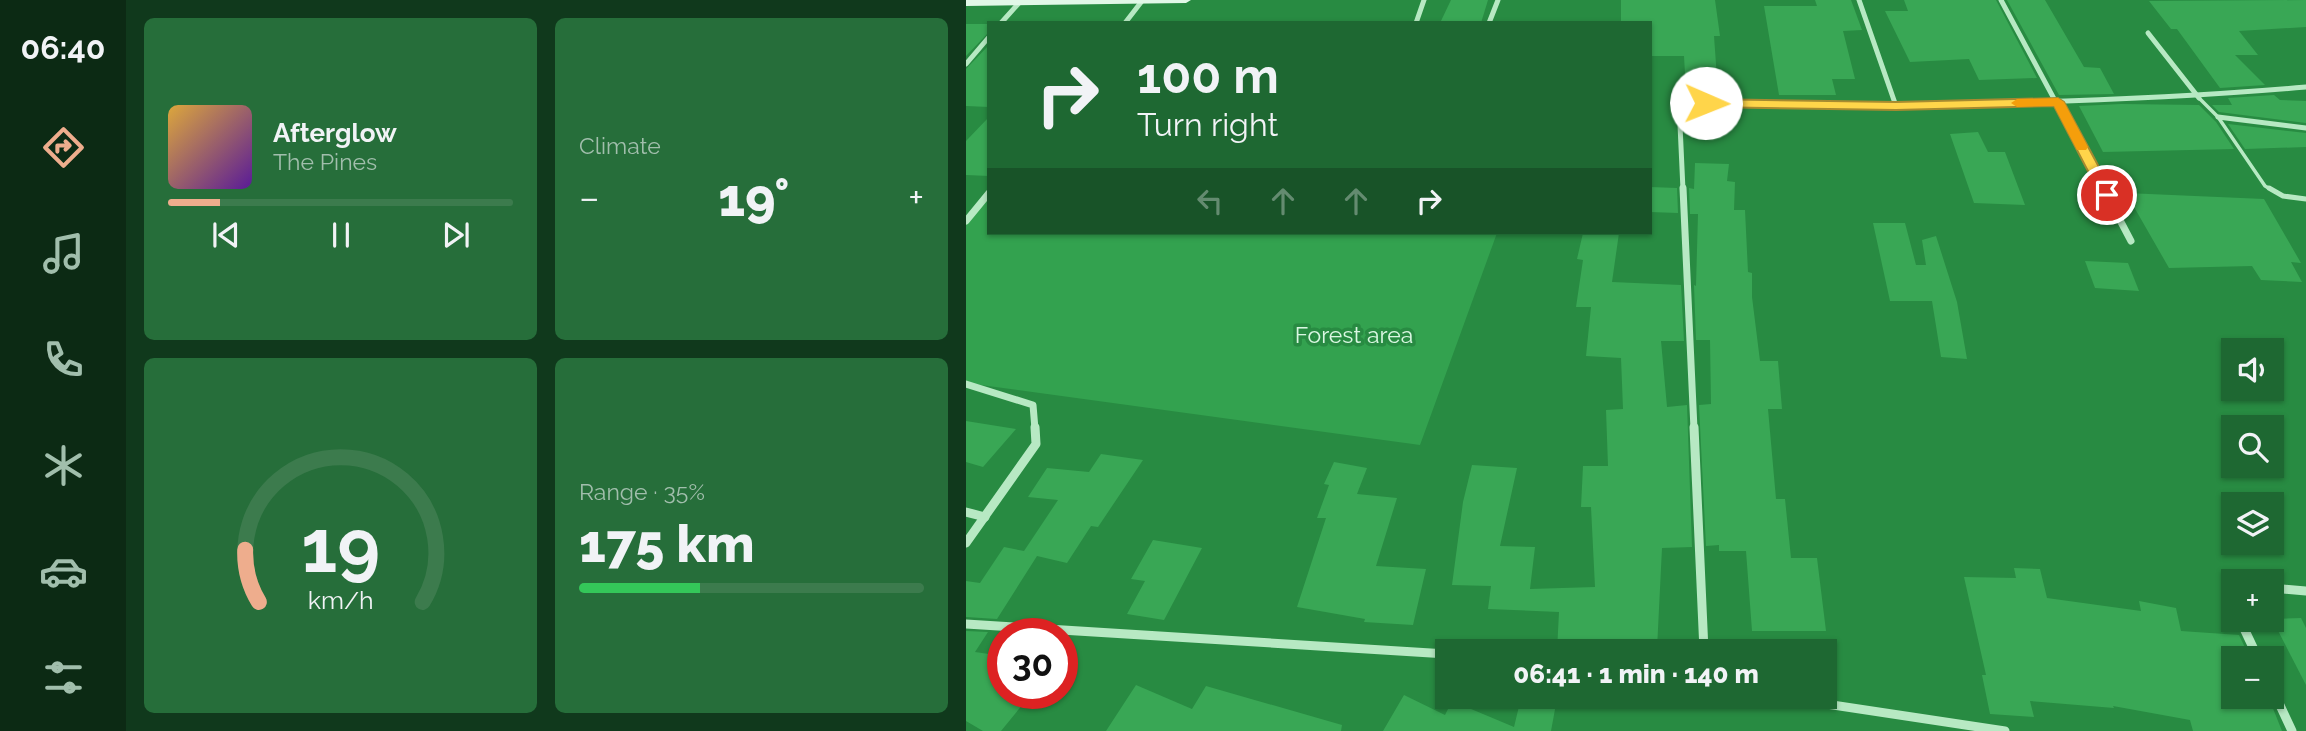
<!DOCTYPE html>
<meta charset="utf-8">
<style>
body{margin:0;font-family:Raleway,sans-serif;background:#266e3a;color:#f1f3f6;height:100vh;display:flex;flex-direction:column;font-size:26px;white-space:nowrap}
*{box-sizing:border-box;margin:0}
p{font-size:23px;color:#a1beac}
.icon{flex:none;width:38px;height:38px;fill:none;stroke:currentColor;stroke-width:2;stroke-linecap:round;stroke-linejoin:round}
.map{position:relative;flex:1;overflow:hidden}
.side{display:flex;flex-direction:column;gap:18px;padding:18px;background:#10391c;width:840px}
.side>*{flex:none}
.guide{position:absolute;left:21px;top:21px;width:665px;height:214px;border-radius:0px;box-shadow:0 2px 5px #0004;background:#1e6832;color:#f1f3f6;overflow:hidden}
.fabs{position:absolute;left:1255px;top:338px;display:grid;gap:14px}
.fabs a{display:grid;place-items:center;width:63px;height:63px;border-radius:0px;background:#1e6832;box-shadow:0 2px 5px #0004;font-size:35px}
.speed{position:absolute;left:21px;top:618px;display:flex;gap:14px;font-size:35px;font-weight:700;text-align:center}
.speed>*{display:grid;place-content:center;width:91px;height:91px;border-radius:50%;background:#1e6832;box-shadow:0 2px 5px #0004;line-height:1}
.speed .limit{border:10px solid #d22;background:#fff;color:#111}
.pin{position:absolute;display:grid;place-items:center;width:60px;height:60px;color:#fff;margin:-30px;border:4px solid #fff;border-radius:50%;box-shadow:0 2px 7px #0007}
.me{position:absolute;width:77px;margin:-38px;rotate:91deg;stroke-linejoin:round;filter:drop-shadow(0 0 5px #0008)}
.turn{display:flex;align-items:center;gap:24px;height:147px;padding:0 35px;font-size:32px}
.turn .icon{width:91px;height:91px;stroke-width:2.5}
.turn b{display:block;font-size:49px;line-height:60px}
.lanes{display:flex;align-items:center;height:66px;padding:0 35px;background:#0003;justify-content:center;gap:35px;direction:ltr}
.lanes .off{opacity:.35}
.big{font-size:52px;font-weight:800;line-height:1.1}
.side .card{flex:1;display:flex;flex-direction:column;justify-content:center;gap:10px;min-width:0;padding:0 24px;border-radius:10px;background:#266e3a}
.side .dial{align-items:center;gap:0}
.dial svg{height:182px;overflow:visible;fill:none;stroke:#3c7b4d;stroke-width:7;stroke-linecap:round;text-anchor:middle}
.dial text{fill:#f1f3f6;stroke:none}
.song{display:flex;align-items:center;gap:21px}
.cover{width:84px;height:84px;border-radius:10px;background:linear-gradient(135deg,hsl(40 70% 55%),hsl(270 70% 35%))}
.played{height:7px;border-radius:4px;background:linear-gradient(90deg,#eead8d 15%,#3c7b4d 15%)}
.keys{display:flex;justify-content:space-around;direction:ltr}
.heat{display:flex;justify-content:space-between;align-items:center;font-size:38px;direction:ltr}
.charge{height:10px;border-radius:5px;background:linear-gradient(90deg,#34c759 35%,#3c7b4d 0)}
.side .tiles{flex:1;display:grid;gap:18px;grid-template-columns:repeat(2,1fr)}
.trip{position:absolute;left:469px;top:639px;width:402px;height:70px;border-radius:0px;background:#1e6832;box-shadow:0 2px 5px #0004;font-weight:800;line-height:70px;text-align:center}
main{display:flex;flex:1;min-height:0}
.tab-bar{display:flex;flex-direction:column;width:126px;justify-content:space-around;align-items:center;background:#0c2a14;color:#a1beac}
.tab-bar .icon{width:49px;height:49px}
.tab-bar .selected{color:#eead8d}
.tab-bar b{font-size:32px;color:#f1f3f6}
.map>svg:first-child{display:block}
.green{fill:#33a24f}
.building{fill:#39a755}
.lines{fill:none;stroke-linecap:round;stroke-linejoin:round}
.lane-far1{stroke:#b7e9c3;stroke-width:3.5}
.lane{stroke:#b7e9c3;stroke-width:5}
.street-far2{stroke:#b7e9c3;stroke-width:5}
.street-far1{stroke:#b7e9c3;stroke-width:7}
.street{stroke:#b7e9c3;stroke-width:9}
.secondary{fill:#e1f8e7;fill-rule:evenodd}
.route{fill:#ffd54a;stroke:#a68a30;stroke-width:2}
.slow{fill:#f59e0b}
.labels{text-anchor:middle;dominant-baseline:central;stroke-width:7;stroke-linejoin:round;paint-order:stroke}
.park-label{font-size:23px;fill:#daf7e2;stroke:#288b42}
</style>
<main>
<nav class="tab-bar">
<b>06:40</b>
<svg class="icon selected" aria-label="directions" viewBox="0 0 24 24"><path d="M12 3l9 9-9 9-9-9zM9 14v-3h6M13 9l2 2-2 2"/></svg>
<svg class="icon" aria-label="music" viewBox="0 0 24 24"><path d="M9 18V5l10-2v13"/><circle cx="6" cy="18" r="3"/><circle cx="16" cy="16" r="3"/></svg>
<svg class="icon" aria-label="phone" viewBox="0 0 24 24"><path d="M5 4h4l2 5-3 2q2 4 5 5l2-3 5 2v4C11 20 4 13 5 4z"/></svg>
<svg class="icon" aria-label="climate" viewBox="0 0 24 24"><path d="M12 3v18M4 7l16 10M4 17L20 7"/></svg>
<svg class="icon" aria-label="car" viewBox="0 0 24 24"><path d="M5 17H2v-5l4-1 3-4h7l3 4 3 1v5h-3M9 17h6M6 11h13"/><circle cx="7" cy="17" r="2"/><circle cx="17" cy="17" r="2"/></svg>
<svg class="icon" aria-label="filters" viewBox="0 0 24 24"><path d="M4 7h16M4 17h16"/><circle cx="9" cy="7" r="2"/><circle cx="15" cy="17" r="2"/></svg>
</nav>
<section class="side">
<div class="tiles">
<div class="card">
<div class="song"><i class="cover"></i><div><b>Afterglow</b><p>The Pines</p></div></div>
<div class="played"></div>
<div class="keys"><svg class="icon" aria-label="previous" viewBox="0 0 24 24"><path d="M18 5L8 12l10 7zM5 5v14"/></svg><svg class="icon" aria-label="pause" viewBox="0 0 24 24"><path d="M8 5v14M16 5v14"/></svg><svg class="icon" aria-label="next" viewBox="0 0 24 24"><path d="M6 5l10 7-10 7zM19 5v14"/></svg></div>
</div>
<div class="card"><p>Climate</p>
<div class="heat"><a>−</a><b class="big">19°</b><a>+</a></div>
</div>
<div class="card dial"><svg viewBox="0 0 100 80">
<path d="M14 69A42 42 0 1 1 86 69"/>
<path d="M14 69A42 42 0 0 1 8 46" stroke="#eead8d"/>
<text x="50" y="56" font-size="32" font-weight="700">19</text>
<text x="50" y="72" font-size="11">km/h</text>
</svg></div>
<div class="card"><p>Range · 35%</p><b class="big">175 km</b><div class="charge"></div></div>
</div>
</section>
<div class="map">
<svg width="1340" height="731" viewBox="0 0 1340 731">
<rect width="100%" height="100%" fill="#288b42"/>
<path class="green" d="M23,194V233H531L454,445L0,383V219Z"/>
<g class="building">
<path d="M485,0H522L515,23H474Z"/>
<path d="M655,0H749L754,36H748L752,92H720L718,56H684V23H655Z"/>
<path d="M849,0H885L896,30L877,31L889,79H866L870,95H813L798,6H851Z"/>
<path d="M938,0H1030L1071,78L1013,80L1003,59L944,62L919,11H942Z"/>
<path d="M1041,0H1079L1118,67L1134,68L1148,94L1093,95Z"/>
<path d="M1340,0V27L1273,31L1292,55H1269L1299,85L1254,88L1211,29H1205L1183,1Z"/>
<path d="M0,24H23V32L0,56Z"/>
<path d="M23,45V107L0,106V69Z"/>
<path d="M1308,95L1314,100L1340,101V123L1253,112L1246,105H1266L1262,98Z"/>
<path d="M1155,104L1233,105L1250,122L1268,149L1137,152L1113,106Z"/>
<path d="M23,117V176L0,175V141Z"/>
<path d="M1262,124L1340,133V147L1279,149Z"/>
<path d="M1012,132L1022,152H1039L1059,205L1008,203L984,134Z"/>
<path d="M729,163L763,164L761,181L769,182L768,210H779L782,272L786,273V297L794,361H812L816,409H802L810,499H819L825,558H851L860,631H786L780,551H753V545L740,546L733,405L745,404L744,340H730L728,285L730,286L732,214H724L723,188L728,189Z"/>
<path d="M684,187L711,188L712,213L684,212Z"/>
<path d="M1160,193L1298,199L1335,263L1325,262L1336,282L1295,280L1286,266L1203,268Z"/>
<path d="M907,223H939L950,265H960L956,240L970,236L991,302L1001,359L975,357L966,301H924Z"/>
<path d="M617,233H653L646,282L715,285L718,341H695L701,407L721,405L726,547L696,548L691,649L629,644V651H591L593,612L522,609L525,586L486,585L497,502L506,465L551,468L534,546L569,547L564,589L629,587L625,507H615L617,466H642L640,410L657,409L655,358L620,356L625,307H610L617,260L611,259Z"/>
<path d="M1119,261L1162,263L1173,291L1129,288Z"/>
<path d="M0,421L50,429L17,467L0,462Z"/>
<path d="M135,454L177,460L132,527L125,526L101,563L71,556L31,619L0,617V581L14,583L38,547L58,551L92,500L62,497L81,468L123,472Z"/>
<path d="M368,462L401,468L391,494L431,498L410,566L460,569L447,625L398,622L399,619L331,607L360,518H351L363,485L358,484Z"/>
<path d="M187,540L236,548L198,620L161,614L179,581L165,579Z"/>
<path d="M1048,568L1074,569L1081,598L1175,611L1173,601L1210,608L1215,631L1273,635L1284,658H1267V696H1302L1316,731H1227L1224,720L1147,706L1148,708L1064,701L1068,717L1024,714L1016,675H1020L998,577L1050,578Z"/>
<path d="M1335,618L1340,628V685L1306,619Z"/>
<path d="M0,631L22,632L9,652L37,656V693H66L35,731H17L0,721Z"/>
<path d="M170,685L226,709L240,686L376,725L375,731H140Z"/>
<path d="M438,695L479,715L486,701L548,727L555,698L590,704L585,731H417Z"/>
</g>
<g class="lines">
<path class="lane-far1" d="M1233,98L1252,117L1299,186L1306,190"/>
<path class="lane" d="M1303,188L1317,196L1340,199"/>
<g class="street-far2">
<path d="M893,0L930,106"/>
<path d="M1035,0L1137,190"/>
<path d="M35,23L53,3"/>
<path d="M159,23L176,1"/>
<path d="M450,23L458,0"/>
<path d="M523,23L532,0"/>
<path d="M1182,33L1233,98"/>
<path d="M0,64L23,37"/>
<path d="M1252,117L1340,128"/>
<path d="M717,190L713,103C923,106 1131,105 1340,87"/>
</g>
<g class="street-far1">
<path d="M717,188L728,429"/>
<path d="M1137,188L1165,241"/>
<path d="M0,221L23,193"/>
<path d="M0,384L67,405L69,429"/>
</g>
<g class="street">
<path d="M728,427L738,651"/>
<path d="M0,512L19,517"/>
<path d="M0,543L70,444L69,427"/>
<path d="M1306,588L1340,591"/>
<path d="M1267,597L1264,598L1267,605"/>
<path d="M1274,620L1292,658"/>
<path d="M0,624L481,654"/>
<path d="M1306,688L1326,731"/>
<path d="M807,696L1039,731"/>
</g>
<path class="secondary" d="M0,0H225L220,3L0,6Z"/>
</g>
<path class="route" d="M1092,98L1098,102L1148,195L1146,198H1136L1088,106L930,110L740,107L734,103L740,99L930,102Z"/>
<path class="slow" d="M1092,98L1098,102L1122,147L1120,150H1111L1088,106L1051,107L1045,103L1051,99Z"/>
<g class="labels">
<g class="park-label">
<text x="388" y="334">Forest area</text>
</g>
</g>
</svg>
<div class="fabs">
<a><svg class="icon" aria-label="sound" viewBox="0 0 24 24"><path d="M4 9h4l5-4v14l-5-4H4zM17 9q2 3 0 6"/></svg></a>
<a><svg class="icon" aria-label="search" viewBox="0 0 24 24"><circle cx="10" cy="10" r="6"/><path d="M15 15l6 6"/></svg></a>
<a><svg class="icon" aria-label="layers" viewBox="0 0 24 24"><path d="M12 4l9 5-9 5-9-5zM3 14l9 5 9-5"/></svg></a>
<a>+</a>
<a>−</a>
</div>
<div class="speed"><div class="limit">30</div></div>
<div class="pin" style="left:1141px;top:195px;background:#d93025"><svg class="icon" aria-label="arrive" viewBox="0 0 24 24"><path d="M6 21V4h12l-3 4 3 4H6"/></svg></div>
<svg class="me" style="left:740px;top:103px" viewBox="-20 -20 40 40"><circle r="19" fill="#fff"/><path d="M0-13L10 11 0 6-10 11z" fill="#ffd54a"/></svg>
<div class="trip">06:41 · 1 min · 140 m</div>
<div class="guide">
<div class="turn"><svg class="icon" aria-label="right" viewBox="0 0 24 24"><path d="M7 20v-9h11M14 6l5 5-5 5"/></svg><div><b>100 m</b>Turn right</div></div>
<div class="lanes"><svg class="icon off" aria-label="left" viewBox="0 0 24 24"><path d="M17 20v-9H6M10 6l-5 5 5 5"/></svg><svg class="icon off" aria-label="ahead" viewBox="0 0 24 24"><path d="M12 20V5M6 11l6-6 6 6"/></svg><svg class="icon off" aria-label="ahead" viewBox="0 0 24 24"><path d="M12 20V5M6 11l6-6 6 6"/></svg><svg class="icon" aria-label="right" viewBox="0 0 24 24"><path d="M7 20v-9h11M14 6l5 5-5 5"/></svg></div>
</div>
</div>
</main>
